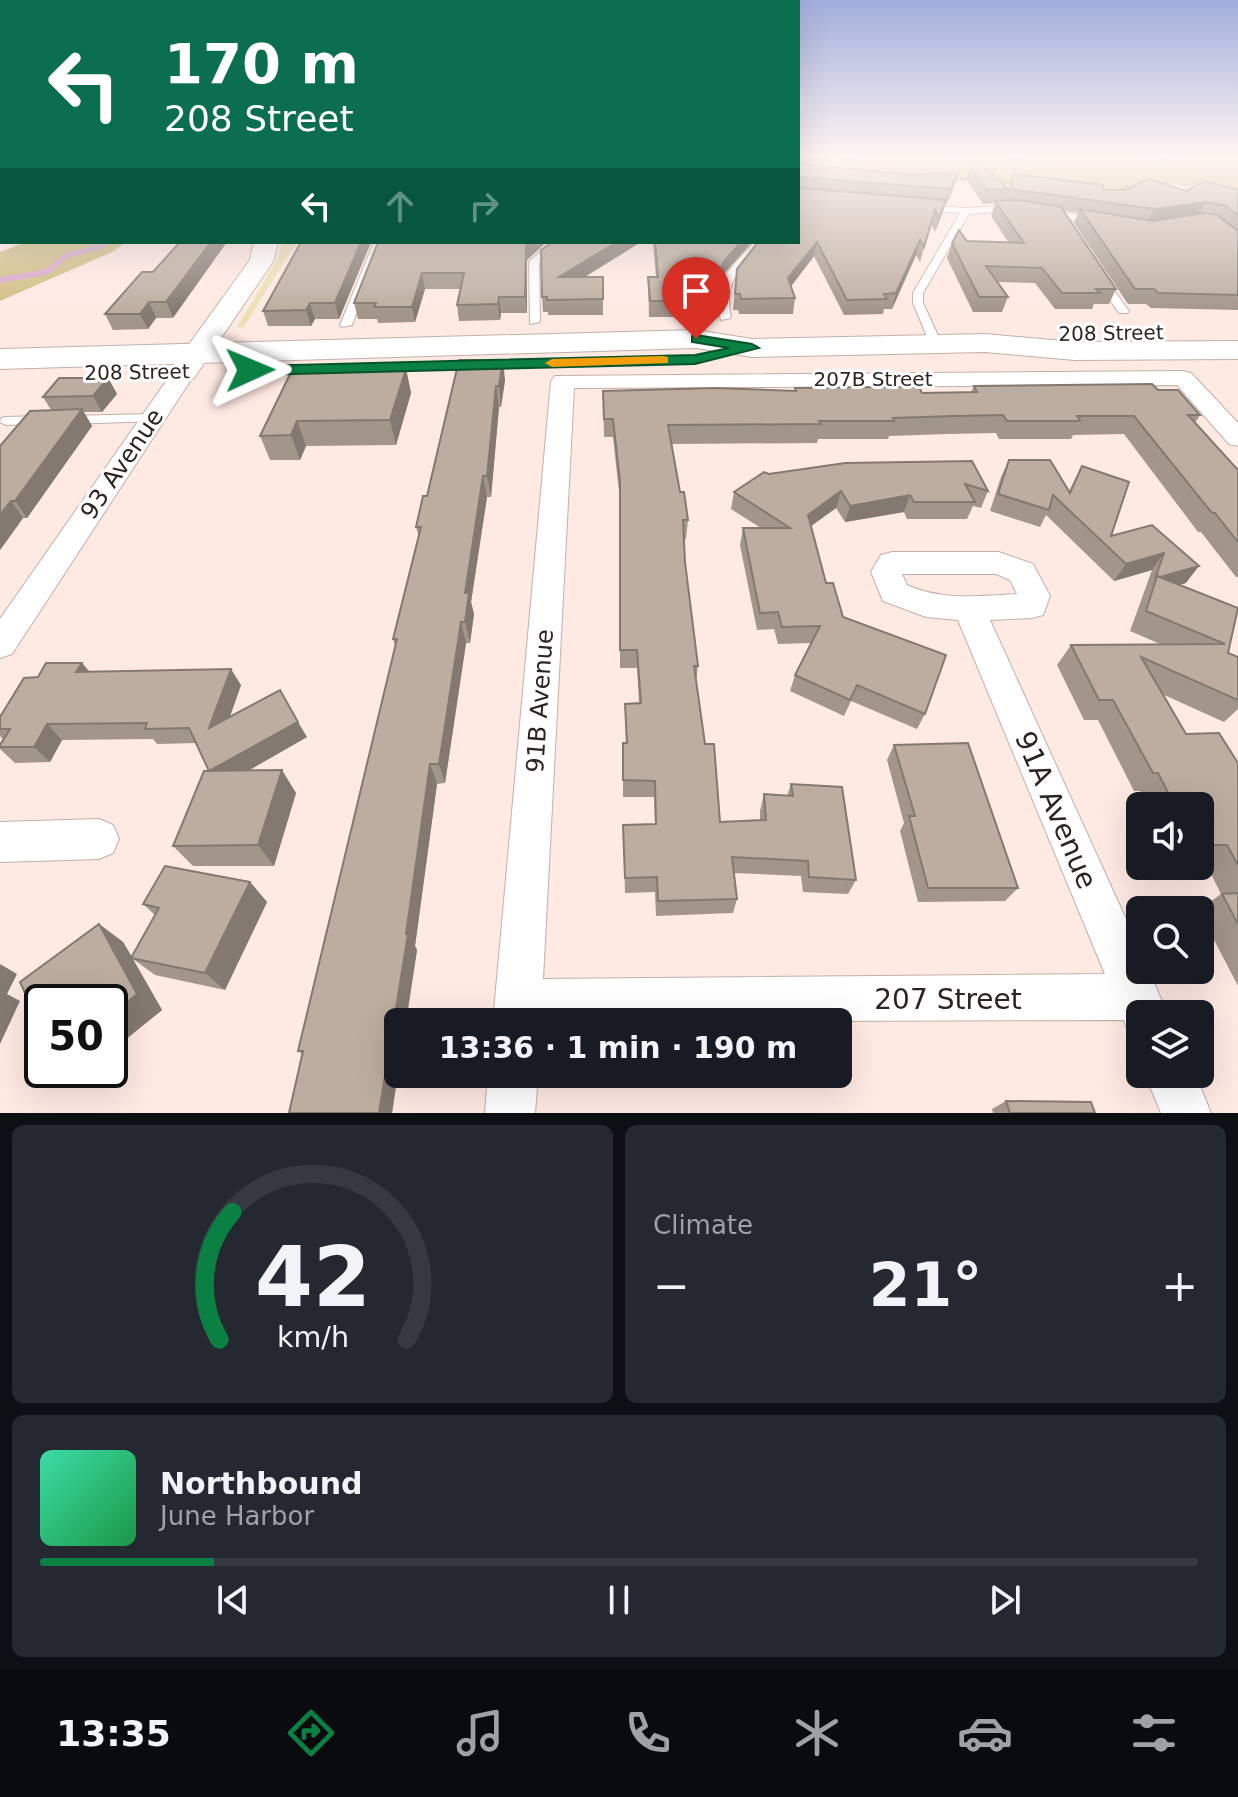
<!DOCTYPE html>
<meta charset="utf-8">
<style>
body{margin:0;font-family:"DejaVu Sans",sans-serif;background:#242831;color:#f1f3f6;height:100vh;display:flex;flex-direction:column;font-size:30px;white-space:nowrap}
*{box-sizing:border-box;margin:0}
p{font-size:26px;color:#9ea1a6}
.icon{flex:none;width:44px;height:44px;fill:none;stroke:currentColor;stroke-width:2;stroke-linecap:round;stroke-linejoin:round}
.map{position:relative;height:1113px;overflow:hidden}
.sheet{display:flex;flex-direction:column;gap:12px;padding:12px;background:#0d0f14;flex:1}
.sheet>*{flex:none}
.banner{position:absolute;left:0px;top:0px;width:800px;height:244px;box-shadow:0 8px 32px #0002;background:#0b6e4f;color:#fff;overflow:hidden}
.buttons{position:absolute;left:1126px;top:792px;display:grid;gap:16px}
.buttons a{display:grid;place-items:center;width:88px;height:88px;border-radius:12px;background:#171b24;box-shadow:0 8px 32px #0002;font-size:40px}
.speed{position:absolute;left:24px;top:984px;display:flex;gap:16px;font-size:40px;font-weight:700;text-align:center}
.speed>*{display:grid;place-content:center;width:104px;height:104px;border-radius:50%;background:#171b24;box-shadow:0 8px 32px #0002;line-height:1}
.speed .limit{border:4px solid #111;border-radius:12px;background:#fff;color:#111}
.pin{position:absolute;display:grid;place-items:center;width:68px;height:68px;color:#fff;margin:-82px -34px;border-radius:50% 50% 50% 0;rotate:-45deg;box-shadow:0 0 8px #0007}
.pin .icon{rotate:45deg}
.me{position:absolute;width:88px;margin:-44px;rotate:89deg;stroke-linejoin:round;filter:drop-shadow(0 0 6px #0008)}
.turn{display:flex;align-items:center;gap:28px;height:168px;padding:0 32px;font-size:36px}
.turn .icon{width:104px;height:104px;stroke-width:2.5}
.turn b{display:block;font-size:56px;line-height:68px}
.lanes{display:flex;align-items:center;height:76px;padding:0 32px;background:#0003;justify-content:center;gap:40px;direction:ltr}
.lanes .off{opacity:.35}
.big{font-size:60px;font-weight:700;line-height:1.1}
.sheet .card{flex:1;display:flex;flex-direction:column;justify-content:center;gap:12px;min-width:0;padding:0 28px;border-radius:12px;background:#242831}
.sheet .dial{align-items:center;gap:0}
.dial svg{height:208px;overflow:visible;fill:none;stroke:#363941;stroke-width:7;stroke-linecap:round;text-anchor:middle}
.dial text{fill:#f1f3f6;stroke:none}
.song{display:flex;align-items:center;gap:24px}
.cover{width:96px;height:96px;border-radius:12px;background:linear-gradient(135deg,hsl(160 70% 55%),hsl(140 70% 35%))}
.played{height:8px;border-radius:4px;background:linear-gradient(90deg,#0b8043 15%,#363941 15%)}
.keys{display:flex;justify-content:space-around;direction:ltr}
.heat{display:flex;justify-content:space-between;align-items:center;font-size:44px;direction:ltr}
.sheet .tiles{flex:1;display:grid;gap:12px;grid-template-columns:1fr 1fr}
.card:last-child{grid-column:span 2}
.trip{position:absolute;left:384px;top:1008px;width:468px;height:80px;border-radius:12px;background:#171b24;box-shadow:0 8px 32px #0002;font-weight:700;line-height:80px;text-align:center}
.menu{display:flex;height:128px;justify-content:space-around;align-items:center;background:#090b0e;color:#9ea1a6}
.menu .icon{width:56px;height:56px}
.menu .on{color:#0b8043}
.menu b{font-size:36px;color:#f1f3f6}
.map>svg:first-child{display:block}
.green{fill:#ebe0b4}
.forest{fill:#cebe82}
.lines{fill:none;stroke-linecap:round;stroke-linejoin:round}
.stream-far1{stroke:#d8a3c8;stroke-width:5}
.stream{stroke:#d8a3c8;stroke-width:6}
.service-casing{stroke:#c3afa9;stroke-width:2}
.minor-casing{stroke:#c3afa9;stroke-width:2}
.tertiary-casing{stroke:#c3afa9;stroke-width:2}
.secondary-casing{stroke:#c3afa9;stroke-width:2}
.path{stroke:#8f817d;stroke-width:3;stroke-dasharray:3 2;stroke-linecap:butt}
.service{fill:#fff;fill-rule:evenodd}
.minor{fill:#fff;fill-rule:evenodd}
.tertiary{fill:#fff;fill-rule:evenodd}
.secondary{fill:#fff;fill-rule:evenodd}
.wall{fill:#a2958a}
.shaded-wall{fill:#847970}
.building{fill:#bcada0;stroke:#847970;stroke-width:2}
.route{fill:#0b8043;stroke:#07532c;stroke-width:2}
.slow{fill:#f59e0b}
.labels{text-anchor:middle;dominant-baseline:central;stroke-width:6;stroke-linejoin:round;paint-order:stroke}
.far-street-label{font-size:20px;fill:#2b2422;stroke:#fff}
.street-label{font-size:24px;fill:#2b2422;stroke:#fff}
.near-street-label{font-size:28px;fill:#2b2422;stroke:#fff}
</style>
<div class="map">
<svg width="1238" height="1113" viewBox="0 0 1238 1113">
<rect width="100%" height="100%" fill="#ffe9e3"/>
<path class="green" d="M283,242H297L243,328L237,327L278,258Z"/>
<g class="forest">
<path d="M798,157H1238V192L1143,181L1116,191L848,173L798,162Z"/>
<path d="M26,242H126L112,252L0,301V252Z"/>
</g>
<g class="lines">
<g class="stream-far1">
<path d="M839,157L884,163L890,161L887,157"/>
<path d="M944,157H967"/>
<path d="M1008,157L1018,160L1025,157"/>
<path d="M1049,157L1052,164L1073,166L1168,159L1238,174"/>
<path d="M49,270L65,256L103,246L107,242"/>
</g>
<path class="stream" d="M0,280L46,272L51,268"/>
<g class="service-casing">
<g id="service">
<path d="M922,205L966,208L1015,205L1020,208L1015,211L969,214L923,293V303L942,344L936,348L930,344L913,303V293L960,213L919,210V206Z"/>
<path d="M1046,210L1098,218L1103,221L1098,224L1043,215V211Z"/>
<path d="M374,242H384L352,325L342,327L340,325Z"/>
<path d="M559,242H573L553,251L539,263L540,322L530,324L529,262L545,247Z"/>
<path d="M755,242H765C742,269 723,278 731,318L721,320C708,287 733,264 755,242Z"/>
<path d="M1097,278H1105L1129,311L1127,313H1119L1096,280Z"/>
<path d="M153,414L158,415V421L67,424L60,420L67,416Z"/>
<path d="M43,416L50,420L48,423L6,425L0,422L1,418L6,417Z"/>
</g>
</g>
<g class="minor-casing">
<g id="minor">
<path d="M184,365L192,367L196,372L12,654L0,658V619L176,367Z"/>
<path d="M1183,371L1191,373L1238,423V446L1229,444L1177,385L574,388L543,979L1105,974L958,620L926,617L883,601L871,572L881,555L892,552H999L1033,564L1050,596L1043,615L1032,618L990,620L1140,950V970H1149L1167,1014H1140V1034L1127,1029L1124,1020L493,1022L551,381L555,376ZM902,574H996L1010,580L1017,594C981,596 941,601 907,585Z"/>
<path d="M99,819L113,825L119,839L113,853L99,859L0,862V822Z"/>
<path d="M488,1074H538L535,1113H485Z"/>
<path d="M1145,1074H1195L1211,1113H1161Z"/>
</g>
</g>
<g class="tertiary-casing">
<path id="tertiary" d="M254,242H278L274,260L194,378L184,381L174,378L169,372L250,260Z"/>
</g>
<g class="secondary-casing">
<path id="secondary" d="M696,330L752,339L985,334L1075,342L1238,341V359L1075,360L985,352L752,357L696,348L0,369V349Z"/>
</g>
<g class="path">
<path d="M950,179H972"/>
<path d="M994,181L1016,183"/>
<path d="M1117,193L1125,187L1137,186"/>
</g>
<use href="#service" class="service"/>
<use href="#minor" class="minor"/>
<use href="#tertiary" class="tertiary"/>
<use href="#secondary" class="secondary"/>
</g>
<g class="wall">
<path d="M798,164L954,187L947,203H946L935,232L931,224L920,262L916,255L892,309H884L883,314L844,315L814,256L791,286L795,298L793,314H739L738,310H733L737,269L798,242Z"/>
<path d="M970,165L1009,189L1004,201L1014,174L1104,190H1238V310L1151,308L1146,304H1128L1074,223L1078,213L1064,211L1116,289L1109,304H1094L1092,309H1055L1035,283L997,282L1008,297L1002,312H973L947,258L952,243L967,241L1009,243L991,216L995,203L983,204L966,178Z"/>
<path d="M301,242H371L339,319H315L311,326H268L263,311Z"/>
<path d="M378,242L543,245L527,260V313H501L500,320L459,321L457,305L461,289H425L415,322L378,323L377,319H358L354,303Z"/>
<path d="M553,242H641L585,277H603V315H548V312H543L542,297Z"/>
<path d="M653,242H752L722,276L717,291L715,310H689V317H649L648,277H656Z"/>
<path d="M153,272L173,318H156L148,329L113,330L105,314Z"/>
<path d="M459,360L505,380L501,407H499L491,497H487L471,602L474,614L470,643H466L445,783L437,784L415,946L417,950L392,1113H289L302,1054L298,1051L395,646L393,639L419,537L416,527L427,496Z"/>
<path d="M406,369L411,393L396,445L306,446L300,460H270L260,436Z"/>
<path d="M108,378L117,394L102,412H84L92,426L27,518H23L0,550V446L51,410L43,397Z"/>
<path d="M974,386L1158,390L1200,415L1195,423L1238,470V577H1236L1201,532H1198L1124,434L1073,435L1071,439H999L996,433L947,434L889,436L888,439H818L817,443L672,444L680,492L688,520L686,539H684L685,562L698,666L696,682L705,744L720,822L760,821V811L764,794L787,796L791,784L856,880L848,894L803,892L801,876L734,873L737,899L733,913L656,916L655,892L625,893L623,825L655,824L654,797H623V743H626L625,704L639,703L637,668H620V501L613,437H604L603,391H795V388L922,393L971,392Z"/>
<path d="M1009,460L1069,491L1082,466L1111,536L1152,525L1186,583L1179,585L1238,608L1228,653L1238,657V709L1224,722L1162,694L1186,734L1238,763V986L1200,913V910H1199L1221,894L1205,862H1200V806H1147L1140,791H1134L1098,720H1084L1057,665L1071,645L1160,644L1130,631L1152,570L1114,581L1046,515L1040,527L990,511L1001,477Z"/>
<path d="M972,461L988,491L981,508L973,506L967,519H907L904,512L845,522L836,508L811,526L826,583L843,617L925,714L917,729L851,701L844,716L790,691L795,675L812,643L778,644L774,629L757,630L740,545L743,528H761L731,509L734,492L769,474Z"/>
<path d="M82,663L90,672L241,685L230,717L307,737L248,771L296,793L274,866H193L173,846L209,771L197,743L157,744L153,739L62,740L50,762L15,763L0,749V745L3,739L0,736V717L38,677Z"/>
<path d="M894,745L1018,888L1005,901L918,902L900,831L904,823L887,760Z"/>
<path d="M250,882L267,902L225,990L155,975L133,959L162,1010L110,1052V1002L99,924L123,942L132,957L155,915L143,904Z"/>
<path d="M1006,1101L1095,1113H993L992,1109Z"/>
</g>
<g class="shaded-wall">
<path d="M958,173L954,187L947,203L951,189Z"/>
<path d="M946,200L942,214L935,232L939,218Z"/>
<path d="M1206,202L1199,215L1147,223L1154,209Z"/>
<path d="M2,212V231L0,232V213Z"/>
<path d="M920,240L916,255L892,309L896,293Z"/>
<path d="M211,242H227L173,318L166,302Z"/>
<path d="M361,242H371L339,319L335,303Z"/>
<path d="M529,242H551L543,245L527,260V313L525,297L526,245Z"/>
<path d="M617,242H641L560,292L559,277Z"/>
<path d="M741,242H752L722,276L715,296L716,281L724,261Z"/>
<path d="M817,242L814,256L786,293L788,278Z"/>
<path d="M422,273L425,289L415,322L412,307Z"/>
<path d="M499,297L501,313L500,320L498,304Z"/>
<path d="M149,302L156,318L148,329L140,314Z"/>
<path d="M310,303L315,319L311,326L306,310Z"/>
<path d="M503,360L505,380L501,407L499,386Z"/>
<path d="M406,369L411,393L396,445L390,420Z"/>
<path d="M108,378L117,394L102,412L93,396Z"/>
<path d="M496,386L499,407L491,497L487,476Z"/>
<path d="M82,409L92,426L27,518L15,501Z"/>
<path d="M297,421L306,446L300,460L291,435Z"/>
<path d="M483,476L487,497L471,602L474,614L470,643L465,622V593Z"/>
<path d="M841,491L836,508L804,531L808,515Z"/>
<path d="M910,495L904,512L845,522L850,506Z"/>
<path d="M11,501L23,518L0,550V515Z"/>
<path d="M1164,553L1152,570L1114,581L1126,564Z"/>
<path d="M1199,566L1186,583L1152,593L1157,578Z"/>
<path d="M461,622L466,643L445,783L439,764Z"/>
<path d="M82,663L95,679L76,672Z"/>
<path d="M231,669L241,685L220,743L209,728Z"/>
<path d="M298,722L307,737L221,786L209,771Z"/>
<path d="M47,724L62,740L50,762L34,747Z"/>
<path d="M430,764L437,784L415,946L417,950L406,1022H398V1072L392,1113H379Z"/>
<path d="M282,770L296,793L274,866L258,845Z"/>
<path d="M250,882L267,902L225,990L205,973Z"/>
<path d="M99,924L123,942L162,1010L110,1052V1016Z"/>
<path d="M0,964L17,974L7,994L20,1001L0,1044Z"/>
</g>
<g class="building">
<path d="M975,160L1009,189L987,190L970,165Z"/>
<path d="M798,164L910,175L958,173L951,189L798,177L800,188L946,200L939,218L935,210L924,247L920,240L896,293L884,294L887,299L847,300L817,242L788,278L795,298L741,299L740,294H735L737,269L758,242H798Z"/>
<path d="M2,171V212L0,213V172Z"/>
<path d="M1014,174L1103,185L1104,190H1125L1149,179L1186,191L1205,181L1238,190V216L1226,206L1206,202L1154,209L1010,189Z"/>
<path d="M1017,200L1061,207L1116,289H1096L1100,293H1062L1042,268L986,266L1008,297H979L952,243L959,230L967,241L1024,243L995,201Z"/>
<path d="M1080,209L1153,221L1205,213L1217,215L1238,231V295L1158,293L1154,289H1135Z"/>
<path d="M180,242H211L166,302H149L140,314H105L142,272H153Z"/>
<path d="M301,242H361L335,303H310L306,310L263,311Z"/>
<path d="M378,242H529L526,245L525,297H499L498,304L457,305L464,273H422L412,307H374L376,303H354Z"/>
<path d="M553,242H617L559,277H603V299L547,300V297H542L541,250Z"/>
<path d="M655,242H741L724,261L716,281L717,295H689L690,301H650L648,277H658Z"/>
<path d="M459,360H503L499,386H496L487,476H483L465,593H469L465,622H461L439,764H430L406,934H408L379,1113H289L303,1051H298L397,639H393L421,527H416L423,496H427Z"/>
<path d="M406,369L390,420L297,421L291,435L260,436L292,370Z"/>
<path d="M59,378H108L93,396L43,397Z"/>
<path d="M1152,384L1158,390H1178L1200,415H1188L1238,470V542L1215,513H1212L1134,416H1077L1080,421H1007L1003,415L954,416L893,418L894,421H819L821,424L668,425L680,492H684L688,520H683L685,562L698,666H694L705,744H714L720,822L766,820L764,794L793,796L791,784L842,787L856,880L809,877L808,861L732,857L737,899L658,901L657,877L625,878L623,825L656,824L655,781L623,780V743H627L625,704L641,703L637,650H620V482L613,419H604L603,391L716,388L796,391L795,388L880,387H919L922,393L977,392L974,386Z"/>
<path d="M82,409L15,501H11L0,515V446L30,411Z"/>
<path d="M1009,460H1050L1070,493L1082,466L1129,482L1111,536L1152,525L1199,566L1160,577L1157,576L1155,579L1164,553L1126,564L1053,495L1049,510L998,494Z"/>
<path d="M972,461L988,491L965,484L975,502H914L910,495L850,506L841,491L808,515L826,583H833L843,617L946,655L925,714L857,685L850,700L795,675L820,626L782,627L778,612L760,613L743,528H790L734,492L764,472L769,474L845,463Z"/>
<path d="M1157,576L1238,608L1228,653L1238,657V700L1141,657L1186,734L1219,733L1238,763V865L1227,845H1200V806H1175L1158,773H1153L1113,700H1099L1071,645L1225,644L1146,611Z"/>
<path d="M46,663H82L76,672L231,669L209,728L280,690L298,722L209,771L189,728L145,729L147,723L47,724L34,747H0V745L10,729H0V717L24,678L38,677Z"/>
<path d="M968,743L1018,888H928L909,816H915L894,745Z"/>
<path d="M282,770L258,845L173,846L204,771Z"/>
<path d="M165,866L250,882L205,973L131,958L159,908L143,904Z"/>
<path d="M1238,893V924L1222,894Z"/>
<path d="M99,924L137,994L110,1016V1002H42V1030L20,982Z"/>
<path d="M1006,1101L1091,1102L1095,1113H1010Z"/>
</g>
<linearGradient id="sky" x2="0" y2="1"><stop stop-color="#a1addb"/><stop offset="0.5" stop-color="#fff5f2"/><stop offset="1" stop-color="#fff5f2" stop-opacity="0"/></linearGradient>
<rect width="1238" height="313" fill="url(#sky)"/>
<path class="route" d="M696,335L752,344L759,348L695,364L250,375L243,370L250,366L695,355L729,348L692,342V336Z"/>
<path class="slow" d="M663,356L668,357V363L552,367L545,363L552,359Z"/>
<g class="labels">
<g class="far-street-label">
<text transform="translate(1111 333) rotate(-1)">208 Street</text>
<text transform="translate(137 372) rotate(-1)">208 Street</text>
<text x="873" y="379">207B Street</text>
</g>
<g class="street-label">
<text transform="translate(122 464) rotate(-56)">93 Avenue</text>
<text transform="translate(540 701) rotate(-86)">91B Avenue</text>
</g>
<g class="near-street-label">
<text transform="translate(1056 810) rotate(67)">91A Avenue</text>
<text x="948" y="999">207 Street</text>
</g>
</g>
</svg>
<div class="buttons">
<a><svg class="icon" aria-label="sound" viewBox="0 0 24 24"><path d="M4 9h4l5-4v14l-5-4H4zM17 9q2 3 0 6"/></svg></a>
<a><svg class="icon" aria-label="search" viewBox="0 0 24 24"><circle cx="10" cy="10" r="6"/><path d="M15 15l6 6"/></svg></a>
<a><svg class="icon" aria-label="layers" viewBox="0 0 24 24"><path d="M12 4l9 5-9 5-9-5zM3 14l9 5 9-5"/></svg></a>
</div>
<div class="speed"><div class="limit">50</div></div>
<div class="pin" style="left:696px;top:339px;background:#d93025"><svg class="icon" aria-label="arrive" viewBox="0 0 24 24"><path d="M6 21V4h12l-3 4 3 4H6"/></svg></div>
<svg class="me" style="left:250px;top:370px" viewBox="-20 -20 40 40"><path d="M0-17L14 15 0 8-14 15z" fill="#0b8043" stroke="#fff" stroke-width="4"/></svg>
<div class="trip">13:36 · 1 min · 190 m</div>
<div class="banner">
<div class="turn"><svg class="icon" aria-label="left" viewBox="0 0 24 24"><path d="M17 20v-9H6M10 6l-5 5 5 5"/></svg><div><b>170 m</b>208 Street</div></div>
<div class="lanes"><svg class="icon" aria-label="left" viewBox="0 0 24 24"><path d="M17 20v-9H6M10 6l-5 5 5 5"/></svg><svg class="icon off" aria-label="ahead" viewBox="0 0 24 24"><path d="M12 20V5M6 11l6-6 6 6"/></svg><svg class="icon off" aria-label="right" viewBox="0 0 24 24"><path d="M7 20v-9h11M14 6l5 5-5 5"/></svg></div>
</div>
</div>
<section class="sheet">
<div class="tiles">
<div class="card dial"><svg viewBox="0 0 100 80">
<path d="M14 69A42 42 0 1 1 86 69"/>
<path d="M14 69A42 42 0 0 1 19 20" stroke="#0b8043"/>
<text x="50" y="56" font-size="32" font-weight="700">42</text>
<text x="50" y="72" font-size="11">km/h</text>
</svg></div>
<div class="card"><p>Climate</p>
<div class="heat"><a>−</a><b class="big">21°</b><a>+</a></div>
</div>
<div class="card">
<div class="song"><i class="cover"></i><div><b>Northbound</b><p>June Harbor</p></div></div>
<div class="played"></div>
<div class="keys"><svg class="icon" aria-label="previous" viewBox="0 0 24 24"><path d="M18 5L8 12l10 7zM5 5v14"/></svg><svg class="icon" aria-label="pause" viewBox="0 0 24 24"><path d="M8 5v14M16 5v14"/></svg><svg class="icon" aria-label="next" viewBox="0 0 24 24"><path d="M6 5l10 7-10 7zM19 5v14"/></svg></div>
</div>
</div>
</section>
<nav class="menu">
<b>13:35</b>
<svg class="icon on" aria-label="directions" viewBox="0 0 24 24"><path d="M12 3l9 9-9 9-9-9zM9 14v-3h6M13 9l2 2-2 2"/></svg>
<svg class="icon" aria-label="music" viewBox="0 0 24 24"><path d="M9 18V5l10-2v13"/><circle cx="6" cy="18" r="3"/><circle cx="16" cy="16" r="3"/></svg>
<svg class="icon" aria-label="phone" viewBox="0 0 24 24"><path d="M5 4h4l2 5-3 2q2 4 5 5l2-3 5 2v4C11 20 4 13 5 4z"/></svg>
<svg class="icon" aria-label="climate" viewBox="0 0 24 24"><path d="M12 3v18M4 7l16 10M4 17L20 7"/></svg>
<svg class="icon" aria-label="car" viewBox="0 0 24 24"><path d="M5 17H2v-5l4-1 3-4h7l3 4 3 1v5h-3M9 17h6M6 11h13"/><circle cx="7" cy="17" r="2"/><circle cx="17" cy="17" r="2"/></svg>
<svg class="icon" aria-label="filters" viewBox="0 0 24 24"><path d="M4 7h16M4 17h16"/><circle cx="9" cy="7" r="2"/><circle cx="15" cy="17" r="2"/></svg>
</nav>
